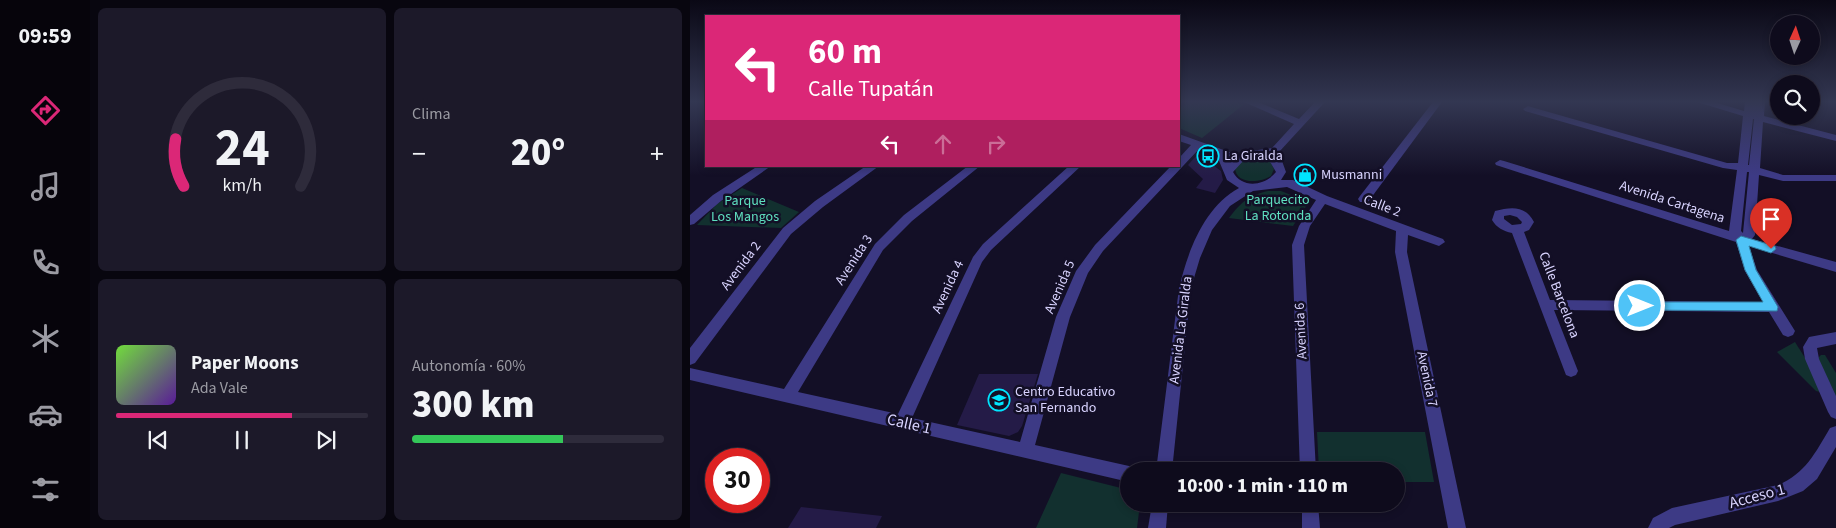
<!DOCTYPE html>
<html lang="es">
<meta charset="utf-8">
<style>
body{margin:0;font-family:"Source Sans 3",sans-serif;background:#1c1929;color:#f1f3f6;height:100vh;display:flex;flex-direction:column;font-size:19px;white-space:nowrap}
*{box-sizing:border-box;margin:0}
p{font-size:16px;color:#9b9ba3}
.icon{flex:none;width:28px;height:28px;fill:none;stroke:currentColor;stroke-width:2;stroke-linecap:round;stroke-linejoin:round}
.map{position:relative;flex:1;overflow:hidden}
.details{display:flex;flex-direction:column;gap:8px;padding:8px;background:#08060f;width:600px}
.details>*{flex:none}
.guide{position:absolute;left:15px;top:15px;width:475px;height:152px;border-radius:0px;box-shadow:0 2px 8px #0003,0 0 0 1px #2e2b3b;background:#db2777;color:#fff;overflow:hidden}
.needle{width:32px;rotate:3deg}
.fabs{position:absolute;left:1080px;top:15px;display:grid;gap:10px}
.fabs a{display:grid;place-items:center;width:50px;height:50px;border-radius:50%;background:#0e0b1c;box-shadow:0 2px 8px #0003,0 0 0 1px #2e2b3b;font-size:25px}
.speed{position:absolute;left:15px;top:448px;display:flex;gap:10px;font-size:25px;font-weight:700;text-align:center}
.speed>*{display:grid;place-content:center;width:65px;height:65px;border-radius:50%;background:#0e0b1c;box-shadow:0 2px 8px #0003,0 0 0 1px #2e2b3b;line-height:1}
.speed .limit{border:8px solid #d22;background:#fff;color:#111}
.pin{position:absolute;display:grid;place-items:center;width:42px;height:42px;color:#fff;margin:-51px -21px;border-radius:50% 50% 50% 0;rotate:-45deg;box-shadow:0 0 5px #0007}
.pin .icon{rotate:45deg}
.me{position:absolute;width:55px;margin:-28px;rotate:90deg;stroke-linejoin:round;filter:drop-shadow(0 0 4px #0008)}
.turn{display:flex;align-items:center;gap:18px;height:105px;padding:0 20px;font-size:22px}
.turn .icon{width:65px;height:65px;stroke-width:2.5}
.turn b{display:block;font-size:35px;line-height:42px}
.lanes{display:flex;align-items:center;height:48px;padding:0 20px;background:#0003;justify-content:center;gap:25px;direction:ltr}
.lanes .off{opacity:.35}
.big{font-size:38px;font-weight:800;line-height:1.1}
.details .widget{flex:1;display:flex;flex-direction:column;justify-content:center;gap:8px;min-width:0;padding:0 18px;border-radius:8px;background:#1c1929}
.details .dial{align-items:center;gap:0}
.dial svg{height:130px;overflow:visible;fill:none;stroke:#2e2b3b;stroke-width:7;stroke-linecap:round;text-anchor:middle}
.dial text{fill:#f1f3f6;stroke:none}
.song{display:flex;align-items:center;gap:15px}
.cover{width:60px;height:60px;border-radius:8px;background:linear-gradient(135deg,hsl(100 70% 55%),hsl(270 70% 35%))}
.played{height:5px;border-radius:2px;background:linear-gradient(90deg,#db2777 70%,#2e2b3b 70%)}
.keys{display:flex;justify-content:space-around;direction:ltr}
.heat{display:flex;justify-content:space-between;align-items:center;font-size:28px;direction:ltr}
.charge{height:8px;border-radius:4px;background:linear-gradient(90deg,#34c759 60%,#2e2b3b 0)}
.details .tiles{flex:1;display:grid;gap:8px;grid-template-columns:repeat(2,1fr)}
.trip{position:absolute;left:430px;top:462px;width:285px;height:50px;border-radius:25px;background:#0e0b1c;box-shadow:0 2px 8px #0003,0 0 0 1px #2e2b3b;font-weight:800;line-height:50px;text-align:center}
main{display:flex;flex:1;min-height:0}
.dock{display:flex;flex-direction:column;width:90px;justify-content:space-around;align-items:center;background:#06040b;color:#9b9ba3}
.dock .icon{width:35px;height:35px}
.dock .current{color:#db2777}
.dock b{font-size:22px;color:#f1f3f6}
.map>svg:first-child{display:block}
.green{fill:#12302f}
.building{fill:#241b47}
.lines{fill:none;stroke-linecap:round;stroke-linejoin:round}
.minor{fill:#3d3a85;fill-rule:evenodd}
.route{fill:#4fc3f7;stroke:#337fa1}
.labels{text-anchor:middle;dominant-baseline:central;stroke-width:5;stroke-linejoin:round;paint-order:stroke}
.poi-label{font-size:14px;fill:#d9d4ff;stroke:#130f26;text-anchor:start}
.park-label{font-size:14px;fill:#5fe0c0;stroke:#130f26}
.street-label{font-size:14px;fill:#d9d4ff;stroke:#130f26}
.near-street-label{font-size:16px;fill:#d9d4ff;stroke:#130f26}
</style>
<main>
<nav class="dock">
<b>09:59</b>
<svg class="icon current" aria-label="directions" viewBox="0 0 24 24"><path d="M12 3l9 9-9 9-9-9zM9 14v-3h6M13 9l2 2-2 2"/></svg>
<svg class="icon" aria-label="music" viewBox="0 0 24 24"><path d="M9 18V5l10-2v13"/><circle cx="6" cy="18" r="3"/><circle cx="16" cy="16" r="3"/></svg>
<svg class="icon" aria-label="phone" viewBox="0 0 24 24"><path d="M5 4h4l2 5-3 2q2 4 5 5l2-3 5 2v4C11 20 4 13 5 4z"/></svg>
<svg class="icon" aria-label="climate" viewBox="0 0 24 24"><path d="M12 3v18M4 7l16 10M4 17L20 7"/></svg>
<svg class="icon" aria-label="car" viewBox="0 0 24 24"><path d="M5 17H2v-5l4-1 3-4h7l3 4 3 1v5h-3M9 17h6M6 11h13"/><circle cx="7" cy="17" r="2"/><circle cx="17" cy="17" r="2"/></svg>
<svg class="icon" aria-label="filters" viewBox="0 0 24 24"><path d="M4 7h16M4 17h16"/><circle cx="9" cy="7" r="2"/><circle cx="15" cy="17" r="2"/></svg>
</nav>
<section class="details">
<div class="tiles">
<div class="widget dial"><svg viewBox="0 0 100 80">
<path d="M14 69A42 42 0 1 1 86 69"/>
<path d="M14 69A42 42 0 0 1 9 40" stroke="#db2777"/>
<text x="50" y="56" font-size="32" font-weight="700">24</text>
<text x="50" y="72" font-size="11">km/h</text>
</svg></div>
<div class="widget"><p>Clima</p>
<div class="heat"><a>−</a><b class="big">20°</b><a>+</a></div>
</div>
<div class="widget">
<div class="song"><i class="cover"></i><div><b>Paper Moons</b><p>Ada Vale</p></div></div>
<div class="played"></div>
<div class="keys"><svg class="icon" aria-label="previous" viewBox="0 0 24 24"><path d="M18 5L8 12l10 7zM5 5v14"/></svg><svg class="icon" aria-label="pause" viewBox="0 0 24 24"><path d="M8 5v14M16 5v14"/></svg><svg class="icon" aria-label="next" viewBox="0 0 24 24"><path d="M6 5l10 7-10 7zM19 5v14"/></svg></div>
</div>
<div class="widget"><p>Autonomía · 60%</p><b class="big">300 km</b><div class="charge"></div></div>
</div>
</section>
<div class="map">
<svg width="1146" height="528" viewBox="0 0 1146 528">
<rect width="100%" height="100%" fill="#130f26"/>
<g class="green">
<path d="M497,102H546L553,105L512,138L489,128V109Z"/>
<path d="M563,157L580,161L584,169L581,176C570,183 545,185 545,167L552,160Z"/>
<path d="M52,188L109,212L91,228L7,225L27,204Z"/>
<path d="M578,191H591L619,202L603,226L539,218C550,203 559,195 578,191Z"/>
<path d="M1105,342L1122,369L1130,392L1126,391L1087,352Z"/>
<path d="M1131,355H1135L1146,373V398L1128,358Z"/>
<path d="M627,432H735L744,482H706V471H629Z"/>
<path d="M371,473L439,490V504H450L447,528H346Z"/>
</g>
<g class="building">
<path d="M508,154L531,171L533,180L525,193L506,188L513,179L498,165Z"/>
<path d="M289,374H348L332,426L328,432L319,436L267,425Z"/>
<path d="M111,507L192,516L186,528H98Z"/>
</g>
<g class="lines">
<g class="minor">
<path d="M554,102H568L609,119L625,102H635L589,152L583,154L592,161L596,172L591,180H603L637,196L753,239L755,242L749,246L718,235L717,252L776,528H758L705,252L706,231L635,204L620,226L614,245L626,471H610L602,245L609,226L626,200L597,187L563,191L540,206L522,230L510,258L501,288L482,471H466L489,288C498,251 514,207 549,188L537,180L527,156L509,149L413,251L398,273L380,317L345,445L439,466L445,468L446,471H439V482L0,380V368L94,389L185,244L214,215L278,166H290L222,221L193,250L108,392L208,414L283,257L293,244L379,166H391L301,250L292,262L222,418L330,442L366,317L386,271L405,245L481,166H489V158L501,145L489,141V134L542,153L543,155L538,158L539,161L554,152L582,148L604,124ZM567,156L579,160L586,172C575,186 552,189 543,172L554,160Z"/>
<path d="M743,102H752L678,202H670L668,199L670,196Z"/>
<path d="M1007,102H1024L1054,111L1055,102H1065L1064,113L1065,102H1075L1074,116L1146,135V141L1073,122L1070,168L1093,175H1146V181H1093L1069,175L1065,235L1062,239L1146,262V272L1059,246L1067,270L1105,331L1103,335L1098,337L1093,335L1079,312L864,310L888,371L886,375L881,377L876,375L822,233C813,231 807,228 802,220L805,211C821,207 835,205 844,222L839,230L834,232L860,300L1073,302L1055,271L1046,242L806,165L805,163L810,160L814,161L1039,231L1047,170L1033,168L835,111L833,109L838,106L841,107L1037,163H1048L1053,116ZM1063,119H1064L1059,165H1058ZM1057,172H1059L1053,233L1051,231ZM820,215L827,217L832,222L831,224L822,225L814,219V216Z"/>
<path d="M68,166H81L31,201L4,224L0,225V215L23,195Z"/>
<path d="M176,166H189L133,207L101,234L5,363L0,365V348L93,228L125,201Z"/>
<path d="M1146,332V344L1127,348L1129,359L1146,396V419L1141,417L1138,412L1115,359L1113,347L1119,337Z"/>
<path d="M1146,426V447L1127,479L1113,491L1088,501L985,525L979,528H958L963,518L982,508L1088,485C1116,473 1125,453 1140,428Z"/>
<path d="M462,504H478L476,528H458Z"/>
<path d="M612,504H628L630,528H612Z"/>
</g>
</g>
<linearGradient id="sky" x2="0" y2="1"><stop stop-color="#0a0815"/><stop offset="0.58" stop-color="#333752"/><stop offset="1" stop-color="#333752" stop-opacity="0"/></linearGradient>
<rect width="1146" height="176" fill="url(#sky)"/>
<path class="route" d="M1051,236L1085,246L1086,249L1081,253L1059,246L1066,270L1088,307L1087,311L946,310L944,306L946,303L950,302H1073L1055,270L1046,240Z"/>
<defs>
<g id="bus-ring" transform="scale(1.125)"><circle r="9.5" fill="#130f26" stroke="#00e5ff" stroke-width="1.5"/><path d="M-5-6H5V4H4V6H2V4H-2V6H-4V4H-5ZM-3.5-4V0h7V-4ZM-3.5 1.2v1.5H-2V1.2ZM2 1.2v1.5H3.5V1.2Z" fill="#00e5ff"/></g>
<g id="shop-ring" transform="scale(1.125)"><circle r="9.5" fill="#130f26" stroke="#00e5ff" stroke-width="1.5"/><path d="M-5-2.5h2.3a2.7 3.5 0 0 1 5.4 0H5L5.5 6h-11ZM-1.5-2.5h3a1.5 2.3 0 0 0-3 0Z" fill="#00e5ff"/></g>
<g id="school-ring" transform="scale(1.125)"><circle r="9.5" fill="#130f26" stroke="#00e5ff" stroke-width="1.5"/><path d="M0-5L7-2L0 1L-7-2ZM-4 1L0 2.5L4 1V4Q0 6-4 4Z" fill="#00e5ff"/></g>
</defs>
<g fill-rule="evenodd">
<use href="#bus-ring" x="518" y="156"/>
<use href="#shop-ring" x="615" y="175"/>
<use href="#school-ring" x="309" y="400"/>
</g>
<g class="labels">
<g class="poi-label">
<text x="534" y="156">La Giralda</text>
<text x="631" y="175">Musmanni</text>
<text x="325" y="392">Centro Educativo<tspan x="325" dy="16">San Fernando</tspan></text>
</g>
<g class="park-label">
<text x="588" y="200">Parquecito<tspan x="588" dy="16">La Rotonda</tspan></text>
<text x="55" y="201">Parque<tspan x="55" dy="16">Los Mangos</tspan></text>
</g>
<g class="street-label">
<text transform="translate(982 202) rotate(18)">Avenida Cartagena</text>
<text transform="translate(692 206) rotate(21)">Calle 2</text>
<text transform="translate(164 260) rotate(-57)">Avenida 3</text>
<text transform="translate(51 266) rotate(-53)">Avenida 2</text>
<text transform="translate(258 287) rotate(-65)">Avenida 4</text>
<text transform="translate(370 287) rotate(-67)">Avenida 5</text>
<text transform="translate(869 295) rotate(69)">Calle Barcelona</text>
<text transform="translate(491 330) rotate(-83)">Avenida La Giralda</text>
<text transform="translate(611 331) rotate(-93)">Avenida 6</text>
<text transform="translate(737 379) rotate(78)">Avenida 7</text>
</g>
<g class="near-street-label">
<text transform="translate(219 424) rotate(13)">Calle 1</text>
<text transform="translate(1067 496) rotate(-15)">Acceso 1</text>
</g>
</g>
</svg>
<div class="fabs">
<a><svg class="needle" viewBox="-14 -14 28 28"><path d="M0-13l5 13h-10z" fill="#e53935"/><path d="M0 13l5-13h-10z" fill="#9b9ba3"/></svg></a>
<a><svg class="icon" aria-label="search" viewBox="0 0 24 24"><circle cx="10" cy="10" r="6"/><path d="M15 15l6 6"/></svg></a>
</div>
<div class="speed"><div class="limit">30</div></div>
<div class="pin" style="left:1081px;top:249px;background:#d93025"><svg class="icon" aria-label="arrive" viewBox="0 0 24 24"><path d="M6 21V4h12l-3 4 3 4H6"/></svg></div>
<svg class="me" style="left:950px;top:306px" viewBox="-20 -20 40 40"><circle r="17" fill="#4fc3f7" stroke="#fff" stroke-width="3"/><path d="M0-11L8 9 0 5-8 9z" fill="#fff"/></svg>
<div class="trip">10:00 · 1 min · 110 m</div>
<div class="guide">
<div class="turn"><svg class="icon" aria-label="left" viewBox="0 0 24 24"><path d="M17 20v-9H6M10 6l-5 5 5 5"/></svg><div><b>60 m</b>Calle Tupatán</div></div>
<div class="lanes"><svg class="icon" aria-label="left" viewBox="0 0 24 24"><path d="M17 20v-9H6M10 6l-5 5 5 5"/></svg><svg class="icon off" aria-label="ahead" viewBox="0 0 24 24"><path d="M12 20V5M6 11l6-6 6 6"/></svg><svg class="icon off" aria-label="right" viewBox="0 0 24 24"><path d="M7 20v-9h11M14 6l5 5-5 5"/></svg></div>
</div>
</div>
</main>
